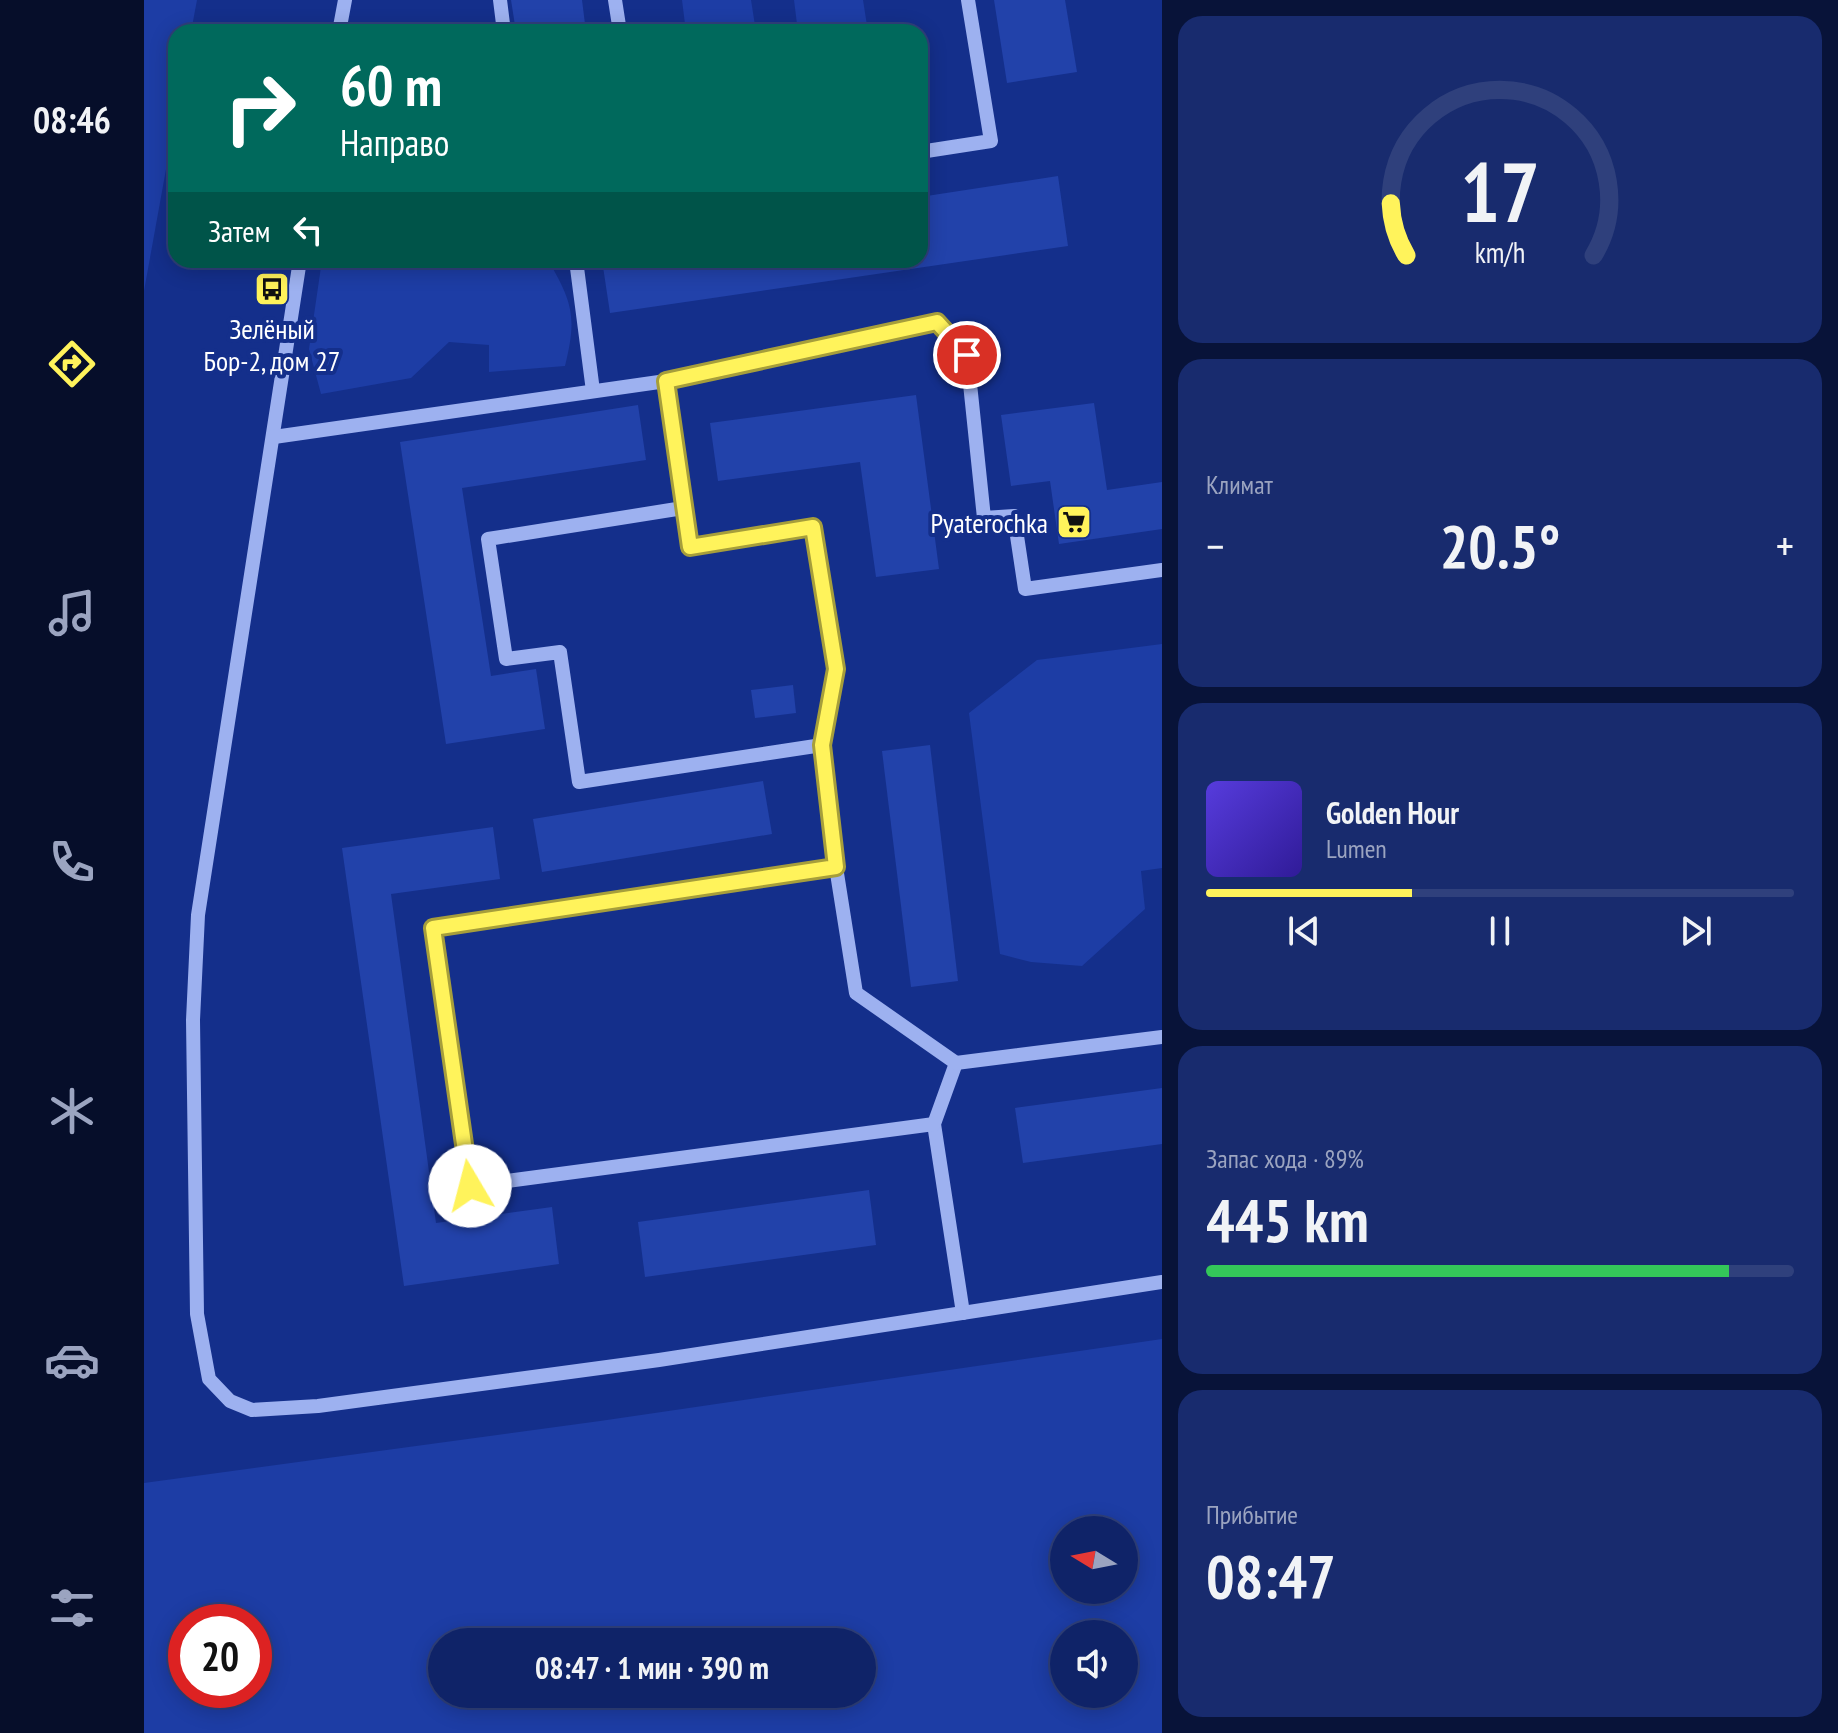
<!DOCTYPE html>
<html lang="ru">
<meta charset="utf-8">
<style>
body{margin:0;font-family:"PT Sans Narrow",sans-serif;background:#182b6e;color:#f1f3f6;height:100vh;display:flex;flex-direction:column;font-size:30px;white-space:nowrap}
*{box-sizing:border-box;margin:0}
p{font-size:26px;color:#9ba4c0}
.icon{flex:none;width:44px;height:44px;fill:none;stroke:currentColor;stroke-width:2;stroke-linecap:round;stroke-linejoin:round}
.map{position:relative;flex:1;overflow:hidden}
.side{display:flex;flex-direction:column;gap:16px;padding:16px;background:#081339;width:676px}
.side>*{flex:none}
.banner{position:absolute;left:24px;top:24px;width:760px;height:244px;border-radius:24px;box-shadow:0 4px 20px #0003,0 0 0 2px #2f407c;background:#00695c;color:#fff;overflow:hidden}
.needle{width:52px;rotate:280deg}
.buttons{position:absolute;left:906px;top:1516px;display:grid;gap:16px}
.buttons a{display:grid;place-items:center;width:88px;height:88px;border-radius:50%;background:#0f2368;box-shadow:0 4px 20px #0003,0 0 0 2px #2f407c;font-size:40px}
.speed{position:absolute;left:24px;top:1604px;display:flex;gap:16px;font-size:40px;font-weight:700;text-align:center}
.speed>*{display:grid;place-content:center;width:104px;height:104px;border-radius:50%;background:#0f2368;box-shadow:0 4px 20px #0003,0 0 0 2px #2f407c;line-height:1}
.speed .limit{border:12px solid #d22;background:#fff;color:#111}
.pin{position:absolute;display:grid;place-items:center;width:68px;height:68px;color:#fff;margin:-34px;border:4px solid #fff;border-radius:50%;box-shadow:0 2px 8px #0007}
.me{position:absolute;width:88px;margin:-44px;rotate:352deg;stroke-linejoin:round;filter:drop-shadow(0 0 6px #0008)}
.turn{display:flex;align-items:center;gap:28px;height:168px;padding:0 40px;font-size:36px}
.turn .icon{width:104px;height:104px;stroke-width:2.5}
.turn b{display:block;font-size:56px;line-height:68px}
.then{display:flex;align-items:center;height:76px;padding:0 40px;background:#0003;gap:16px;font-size:30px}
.big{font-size:60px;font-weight:700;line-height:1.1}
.side .card{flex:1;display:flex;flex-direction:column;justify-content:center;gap:12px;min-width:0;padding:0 28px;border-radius:24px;background:#182b6e}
.side .dial{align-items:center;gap:0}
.dial svg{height:208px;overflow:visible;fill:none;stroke:#2f407c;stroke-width:7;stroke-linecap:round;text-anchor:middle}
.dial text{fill:#f1f3f6;stroke:none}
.song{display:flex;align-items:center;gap:24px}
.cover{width:96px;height:96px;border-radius:12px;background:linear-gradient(135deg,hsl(250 70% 55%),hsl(250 70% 35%))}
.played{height:8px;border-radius:4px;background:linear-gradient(90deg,#fff35b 35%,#2f407c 35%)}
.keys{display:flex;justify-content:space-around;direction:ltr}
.heat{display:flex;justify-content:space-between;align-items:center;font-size:44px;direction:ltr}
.charge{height:12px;border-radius:6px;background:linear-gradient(90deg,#34c759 89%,#2f407c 0)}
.trip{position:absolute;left:284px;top:1628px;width:448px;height:80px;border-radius:40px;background:#0f2368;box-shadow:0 4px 20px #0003,0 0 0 2px #2f407c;font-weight:700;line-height:80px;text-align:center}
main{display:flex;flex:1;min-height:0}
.dock{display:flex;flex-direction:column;width:144px;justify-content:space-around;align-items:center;background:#060e2a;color:#9ba4c0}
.dock .icon{width:56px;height:56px}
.dock .current{color:#fff35b}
.dock b{font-size:36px;color:#f1f3f6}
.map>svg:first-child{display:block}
.green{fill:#1d3da5;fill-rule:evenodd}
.building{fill:#2242aa}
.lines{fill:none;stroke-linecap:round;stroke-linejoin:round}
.minor{stroke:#9db1f0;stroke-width:14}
.route-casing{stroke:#a69e3b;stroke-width:20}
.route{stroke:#fff35b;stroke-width:14}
.labels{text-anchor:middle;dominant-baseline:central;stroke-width:8;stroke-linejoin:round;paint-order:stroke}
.poi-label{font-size:28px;fill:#fff;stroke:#142f8b}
</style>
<main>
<nav class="dock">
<b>08:46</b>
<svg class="icon current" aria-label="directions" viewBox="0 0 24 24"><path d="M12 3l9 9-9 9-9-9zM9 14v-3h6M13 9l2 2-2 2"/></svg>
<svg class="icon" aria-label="music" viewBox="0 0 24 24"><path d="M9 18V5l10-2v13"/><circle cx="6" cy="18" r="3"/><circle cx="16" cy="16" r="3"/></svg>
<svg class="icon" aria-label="phone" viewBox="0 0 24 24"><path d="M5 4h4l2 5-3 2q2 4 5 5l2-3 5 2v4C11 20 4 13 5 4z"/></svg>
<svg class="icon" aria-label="climate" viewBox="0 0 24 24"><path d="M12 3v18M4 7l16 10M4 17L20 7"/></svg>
<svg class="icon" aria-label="car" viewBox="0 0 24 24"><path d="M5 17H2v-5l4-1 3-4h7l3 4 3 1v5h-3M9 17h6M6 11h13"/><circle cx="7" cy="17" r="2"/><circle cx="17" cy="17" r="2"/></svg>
<svg class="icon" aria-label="filters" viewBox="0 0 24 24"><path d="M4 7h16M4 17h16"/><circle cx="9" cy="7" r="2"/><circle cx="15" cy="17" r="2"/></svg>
</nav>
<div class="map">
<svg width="1018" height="1733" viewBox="0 0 1018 1733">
<rect width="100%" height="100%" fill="#142f8b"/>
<g class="green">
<path d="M0,0H53L47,32H32V114L0,291Z"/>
<path d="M538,0H607L612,32H542Z"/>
<path d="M650,0H719L724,32H654Z"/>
<path d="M178,260H404C429,303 433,317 421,366L345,372V345L305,342L267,378L177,394L165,349Z"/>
<path d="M1018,644V868L997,871L1001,909L938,966L887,962L856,954L825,713L893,660Z"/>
<path d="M1018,1339V1733H0V1483L456,1421ZM980,1530V1590H920V1530ZM42,1622H110V1690H42ZM980,1634V1694H920V1634ZM718,1642V1694H298V1642Z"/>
</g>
<g class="building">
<path d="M367,0H438L442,32H372Z"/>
<path d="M850,0H921L933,72L863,83Z"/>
<path d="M914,176L924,246L466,313L458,260H776V197Z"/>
<path d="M772,395L795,569L732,577L716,462L574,481L566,423Z"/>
<path d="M950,403L963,490L1018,482V529L915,544L906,481L867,486L857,415Z"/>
<path d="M494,405L502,460L318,488L347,676L392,669L401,729L302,744L256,442Z"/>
<path d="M649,685L652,713L611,718L607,690Z"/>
<path d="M786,745L814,981L767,987L738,751Z"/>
<path d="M619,781L628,834L398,872L389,819Z"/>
<path d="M349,827L356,879L247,894L292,1223L408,1207L415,1264L260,1286L198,848Z"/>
<path d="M1018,1088V1144L879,1163L871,1108Z"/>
<path d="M725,1190L732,1245L501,1277L494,1222Z"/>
</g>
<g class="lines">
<g class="minor">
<path d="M356,0L360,32"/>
<path d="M471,0L476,32"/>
<path d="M195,32L201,0"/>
<path d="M776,152L847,141L824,0"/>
<path d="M156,260L54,915L49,1020L53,1314L65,1379L86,1401L108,1410L174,1406L515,1360L1018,1282"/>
<path d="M432,260L449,391"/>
<path d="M522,381L539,508"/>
<path d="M130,437L522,381L793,322L823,355L840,518L870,516L881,589L1018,570"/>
<path d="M678,745L435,782L416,652L362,659L344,539L539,508L546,547L669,527L692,669L678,745L692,867L712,993L812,1063L790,1124L819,1313"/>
<path d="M692,867L289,928L326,1186L790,1124"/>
<path d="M812,1063L1018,1037"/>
</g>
</g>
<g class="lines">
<g class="route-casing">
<path id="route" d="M326,1186L289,928L692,867L678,745L692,669L669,527L546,547L522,381L793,322L823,355"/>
</g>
<use href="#route" class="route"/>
</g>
<defs>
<g id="bus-square" transform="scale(1.8)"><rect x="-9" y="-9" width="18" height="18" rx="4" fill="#fff35b" stroke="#142f8b"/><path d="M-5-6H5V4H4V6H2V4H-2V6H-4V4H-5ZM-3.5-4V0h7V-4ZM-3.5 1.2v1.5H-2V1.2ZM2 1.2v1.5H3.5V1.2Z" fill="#111"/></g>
<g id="supermarket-square" transform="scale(1.8)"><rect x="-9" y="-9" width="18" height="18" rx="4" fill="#fff35b" stroke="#142f8b"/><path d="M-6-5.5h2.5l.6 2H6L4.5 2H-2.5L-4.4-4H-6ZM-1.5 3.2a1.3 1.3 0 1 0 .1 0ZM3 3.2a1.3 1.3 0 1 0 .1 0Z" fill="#111"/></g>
</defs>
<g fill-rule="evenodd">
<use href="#bus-square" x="128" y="289"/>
<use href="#supermarket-square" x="930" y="522"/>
</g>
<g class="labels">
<g class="poi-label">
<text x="128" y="328">Зелёный<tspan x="128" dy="32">Бор-2, дом 27</tspan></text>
<text x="904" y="522" text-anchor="end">Pyaterochka</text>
</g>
</g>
</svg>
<div class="buttons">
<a><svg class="needle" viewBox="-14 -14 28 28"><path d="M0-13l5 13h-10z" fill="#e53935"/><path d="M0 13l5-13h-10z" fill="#9ba4c0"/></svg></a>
<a><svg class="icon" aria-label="sound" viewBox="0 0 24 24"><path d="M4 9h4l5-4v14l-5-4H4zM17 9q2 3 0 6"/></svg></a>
</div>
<div class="speed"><div class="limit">20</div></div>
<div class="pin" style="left:823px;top:355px;background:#d93025"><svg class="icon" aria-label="arrive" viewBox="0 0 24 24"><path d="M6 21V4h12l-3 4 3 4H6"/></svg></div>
<svg class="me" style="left:326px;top:1186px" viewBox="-20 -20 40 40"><circle r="19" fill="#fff"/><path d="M0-13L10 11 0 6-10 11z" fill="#fff35b"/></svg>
<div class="trip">08:47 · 1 мин · 390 m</div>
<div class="banner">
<div class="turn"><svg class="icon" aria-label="right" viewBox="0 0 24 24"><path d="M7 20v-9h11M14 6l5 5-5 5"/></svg><div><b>60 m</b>Направо</div></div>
<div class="then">Затем<svg class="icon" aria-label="left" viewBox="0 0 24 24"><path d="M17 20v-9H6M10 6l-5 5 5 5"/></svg></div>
</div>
</div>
<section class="side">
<div class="card dial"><svg viewBox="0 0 100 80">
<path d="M14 69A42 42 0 1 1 86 69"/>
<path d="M14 69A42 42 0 0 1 8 49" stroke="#fff35b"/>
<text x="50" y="56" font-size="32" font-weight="700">17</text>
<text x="50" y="72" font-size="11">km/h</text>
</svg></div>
<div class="card"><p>Климат</p>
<div class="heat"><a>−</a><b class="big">20.5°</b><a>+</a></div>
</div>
<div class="card">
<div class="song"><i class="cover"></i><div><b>Golden Hour</b><p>Lumen</p></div></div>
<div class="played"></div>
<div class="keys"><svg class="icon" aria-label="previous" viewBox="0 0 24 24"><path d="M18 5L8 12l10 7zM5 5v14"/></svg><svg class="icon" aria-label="pause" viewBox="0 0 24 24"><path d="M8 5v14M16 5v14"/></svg><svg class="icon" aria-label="next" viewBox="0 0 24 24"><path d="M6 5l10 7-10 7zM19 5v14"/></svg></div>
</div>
<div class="card"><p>Запас хода · 89%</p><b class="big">445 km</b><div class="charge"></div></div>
<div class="card"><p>Прибытие</p><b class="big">08:47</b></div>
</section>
</main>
